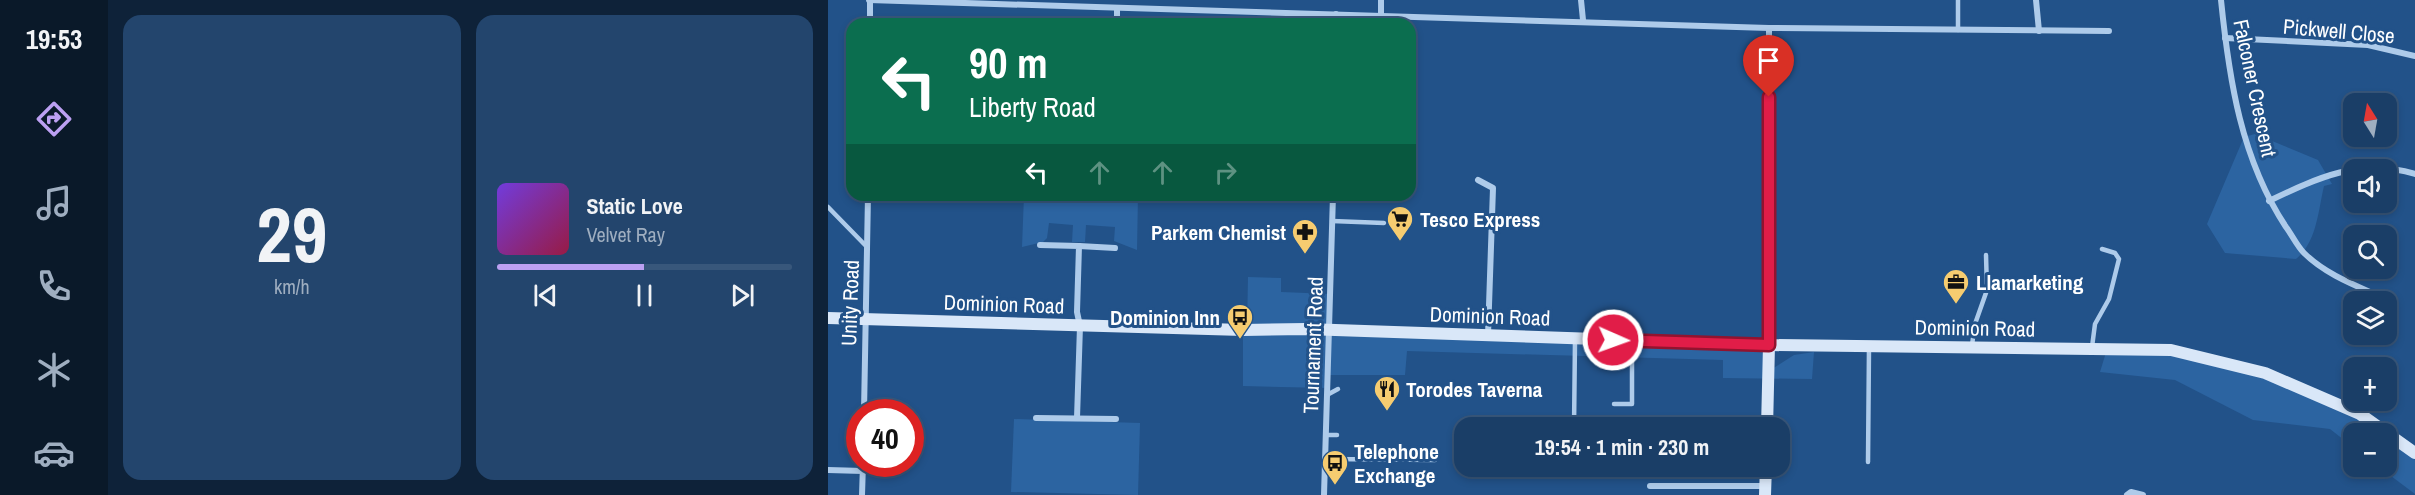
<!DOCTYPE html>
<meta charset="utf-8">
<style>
body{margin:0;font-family:"Archivo Narrow",sans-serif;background:#23456d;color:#f1f3f6;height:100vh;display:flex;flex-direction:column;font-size:22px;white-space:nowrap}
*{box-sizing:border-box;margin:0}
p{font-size:20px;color:#9faec0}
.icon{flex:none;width:33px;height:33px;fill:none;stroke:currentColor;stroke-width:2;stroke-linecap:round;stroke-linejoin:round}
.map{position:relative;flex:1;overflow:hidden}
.sheet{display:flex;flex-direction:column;gap:15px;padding:15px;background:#0e2239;width:720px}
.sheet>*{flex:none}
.guide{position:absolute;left:18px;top:18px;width:570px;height:183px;border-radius:18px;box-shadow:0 3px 9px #0003,0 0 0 2px #38577b;background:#0b6e4f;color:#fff;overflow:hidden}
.needle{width:39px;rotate:349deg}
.buttons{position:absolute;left:1515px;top:93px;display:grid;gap:12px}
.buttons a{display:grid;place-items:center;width:54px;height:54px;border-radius:12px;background:#1a3e67;box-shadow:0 3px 9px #0003,0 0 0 2px #38577b;font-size:30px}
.speed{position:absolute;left:18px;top:399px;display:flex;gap:12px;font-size:30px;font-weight:700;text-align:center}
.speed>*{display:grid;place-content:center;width:78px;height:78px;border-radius:50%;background:#1a3e67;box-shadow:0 3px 9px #0003,0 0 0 2px #38577b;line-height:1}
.speed .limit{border:9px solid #d22;background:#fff;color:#111}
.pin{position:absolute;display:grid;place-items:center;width:51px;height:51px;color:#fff;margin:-62px -26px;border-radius:50% 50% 50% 0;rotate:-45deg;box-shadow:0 0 6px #0007}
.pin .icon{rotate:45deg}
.me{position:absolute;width:66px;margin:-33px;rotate:92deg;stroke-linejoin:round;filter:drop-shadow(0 0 4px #0008)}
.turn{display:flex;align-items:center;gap:21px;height:126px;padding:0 24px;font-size:27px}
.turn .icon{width:78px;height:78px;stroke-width:2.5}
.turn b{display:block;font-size:42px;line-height:51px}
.lanes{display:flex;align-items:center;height:57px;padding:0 24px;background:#0003;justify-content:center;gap:30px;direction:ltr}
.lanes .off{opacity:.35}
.sheet .widget{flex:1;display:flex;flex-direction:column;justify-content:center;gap:9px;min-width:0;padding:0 21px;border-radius:18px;background:#23456d}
.sheet .dial{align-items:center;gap:0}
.dial b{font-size:78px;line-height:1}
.song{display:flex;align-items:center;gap:18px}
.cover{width:72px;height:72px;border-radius:9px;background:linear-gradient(135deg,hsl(260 70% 55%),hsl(340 70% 35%))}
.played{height:6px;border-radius:3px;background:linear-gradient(90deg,#bca0f2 50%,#38577b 50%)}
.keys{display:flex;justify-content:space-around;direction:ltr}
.sheet .tiles{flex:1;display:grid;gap:15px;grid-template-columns:repeat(2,1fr)}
.trip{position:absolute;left:626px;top:417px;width:336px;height:60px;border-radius:18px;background:#1a3e67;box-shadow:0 3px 9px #0003,0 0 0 2px #38577b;font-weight:700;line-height:60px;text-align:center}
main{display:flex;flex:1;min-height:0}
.tab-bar{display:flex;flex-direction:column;width:108px;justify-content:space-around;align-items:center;background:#0a1929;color:#9faec0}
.tab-bar .icon{width:42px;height:42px}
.tab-bar .active{color:#bca0f2}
.tab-bar b{font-size:27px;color:#f1f3f6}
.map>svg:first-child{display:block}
.green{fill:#2c64a1}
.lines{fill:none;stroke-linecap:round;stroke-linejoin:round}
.lane{stroke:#aecbea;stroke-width:4.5}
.street{stroke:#aecbea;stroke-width:6}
.secondary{stroke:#d9e7f8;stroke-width:12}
.route-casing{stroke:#92132f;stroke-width:15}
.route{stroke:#e11d48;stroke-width:10}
.labels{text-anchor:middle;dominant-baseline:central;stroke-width:6;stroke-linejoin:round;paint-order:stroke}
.street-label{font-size:21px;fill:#fff;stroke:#225289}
.poi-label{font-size:21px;font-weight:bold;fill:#fff;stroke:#225289;text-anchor:start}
</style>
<main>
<nav class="tab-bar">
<b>19:53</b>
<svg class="icon active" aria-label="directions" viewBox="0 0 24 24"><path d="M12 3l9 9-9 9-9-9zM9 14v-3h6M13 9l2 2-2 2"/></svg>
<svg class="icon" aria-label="music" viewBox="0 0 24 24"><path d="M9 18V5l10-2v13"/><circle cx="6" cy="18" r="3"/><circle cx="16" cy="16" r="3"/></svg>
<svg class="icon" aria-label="phone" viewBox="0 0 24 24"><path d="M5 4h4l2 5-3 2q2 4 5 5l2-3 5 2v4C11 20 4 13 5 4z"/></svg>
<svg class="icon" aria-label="climate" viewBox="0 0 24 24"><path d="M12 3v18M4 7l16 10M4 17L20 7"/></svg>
<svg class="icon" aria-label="car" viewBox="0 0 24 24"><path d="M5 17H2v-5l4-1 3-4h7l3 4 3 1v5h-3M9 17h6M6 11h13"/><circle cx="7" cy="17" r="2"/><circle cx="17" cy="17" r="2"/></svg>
</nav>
<section class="sheet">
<div class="tiles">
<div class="widget dial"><b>29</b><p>km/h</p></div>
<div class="widget">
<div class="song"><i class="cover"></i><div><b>Static Love</b><p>Velvet Ray</p></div></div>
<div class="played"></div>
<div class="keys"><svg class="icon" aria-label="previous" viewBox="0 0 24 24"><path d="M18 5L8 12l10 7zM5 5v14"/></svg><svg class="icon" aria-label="pause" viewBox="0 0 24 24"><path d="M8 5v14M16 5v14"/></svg><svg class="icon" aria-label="next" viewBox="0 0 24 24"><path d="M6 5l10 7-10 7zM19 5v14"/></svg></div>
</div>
</div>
</section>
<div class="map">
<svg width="1587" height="495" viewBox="0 0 1587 495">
<rect width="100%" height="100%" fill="#225289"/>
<g class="green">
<path d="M1427,134L1490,160L1504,184L1496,186C1490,211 1489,242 1468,259L1397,253L1379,224L1416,137Z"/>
<path d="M196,195H310L309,250L286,241L287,227L258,225L257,242H244L245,225L221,223L219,238L215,242L194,247Z"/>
<path d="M420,277L453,278V292L503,294L500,330L941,345L944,369L966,355L986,352L984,379L895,378V360L579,351L577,375H500L499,388L415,386V330L419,329Z"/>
<path d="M1279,349L1343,350L1437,373L1532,414L1587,453V494L1551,467L1558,466V434H1526L1525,447L1502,429L1425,420L1347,380L1272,372Z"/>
<path d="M186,419L312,423L310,495L183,492Z"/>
</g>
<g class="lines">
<g class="lane">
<path d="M1130,30V0"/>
<path d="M0,207L39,247"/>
<path d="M504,221L556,223"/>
<path d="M1144,345L1147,324L1159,290L1158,255"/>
<path d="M1264,347L1267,324L1281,299L1291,259L1287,253L1274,249"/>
<path d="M499,395L510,389"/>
<path d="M786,404H804V341"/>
<path d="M746,428L747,340"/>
<path d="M499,435H509"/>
<path d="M498,459L607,460"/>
<path d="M1040,462L1041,347"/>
</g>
<g class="street">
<path d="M41,0L941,28L1281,31"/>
<path d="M753,0L755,20"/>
<path d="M1208,0L1211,31"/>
<path d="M1393,0C1401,79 1413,159 1458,227C1464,235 1469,246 1476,253C1499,276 1532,287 1560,300"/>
<path d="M553,14V0"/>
<path d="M42,24V0"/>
<path d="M289,24V9"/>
<path d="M508,24V14"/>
<path d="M941,28V345"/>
<path d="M1397,38L1540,45L1587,56"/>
<path d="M650,180L665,188L660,335"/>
<path d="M1441,201C1489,178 1533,157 1587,174"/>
<path d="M212,245L251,246L249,312L252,326L249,418"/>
<path d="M251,246L287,248"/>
<path d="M36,412L40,195"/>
<path d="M208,418L288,419"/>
<path d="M0,470L35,471"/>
<path d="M822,486H937"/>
<path d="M34,495L35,464"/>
<path d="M496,495L505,195"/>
<path d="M1299,495L1303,492L1315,495"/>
</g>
<g class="secondary">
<path d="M0,318L415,330L478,329L941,345L1343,350L1437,373L1532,414L1587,453"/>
<path d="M939,428L941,345"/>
<path d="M937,495L938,466"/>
</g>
</g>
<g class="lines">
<g class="route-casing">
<path id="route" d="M785,340L941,345V97"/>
</g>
<use href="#route" class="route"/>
</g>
<defs>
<g id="supermarket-pin" transform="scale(1.35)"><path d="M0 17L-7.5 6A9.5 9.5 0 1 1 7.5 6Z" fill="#f6cc70" stroke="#225289"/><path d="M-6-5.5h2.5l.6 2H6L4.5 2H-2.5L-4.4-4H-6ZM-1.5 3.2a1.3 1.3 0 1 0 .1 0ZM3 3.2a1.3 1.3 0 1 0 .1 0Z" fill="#111"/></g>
<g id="pharmacy-pin" transform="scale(1.35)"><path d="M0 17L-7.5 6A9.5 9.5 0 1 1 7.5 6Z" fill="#f6cc70" stroke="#225289"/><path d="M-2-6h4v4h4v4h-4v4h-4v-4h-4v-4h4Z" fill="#111"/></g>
<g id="office-pin" transform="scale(1.35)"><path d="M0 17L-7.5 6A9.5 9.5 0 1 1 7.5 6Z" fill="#f6cc70" stroke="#225289"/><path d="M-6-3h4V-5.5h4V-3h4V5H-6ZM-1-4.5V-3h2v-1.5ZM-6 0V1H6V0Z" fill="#111"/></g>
<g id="bus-pin" transform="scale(1.35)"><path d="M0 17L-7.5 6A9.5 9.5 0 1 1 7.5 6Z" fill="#f6cc70" stroke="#225289"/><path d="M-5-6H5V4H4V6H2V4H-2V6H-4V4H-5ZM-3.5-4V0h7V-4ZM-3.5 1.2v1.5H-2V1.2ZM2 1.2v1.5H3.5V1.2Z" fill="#111"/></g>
<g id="restaurant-pin" transform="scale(1.35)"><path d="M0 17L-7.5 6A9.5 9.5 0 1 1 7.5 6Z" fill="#f6cc70" stroke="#225289"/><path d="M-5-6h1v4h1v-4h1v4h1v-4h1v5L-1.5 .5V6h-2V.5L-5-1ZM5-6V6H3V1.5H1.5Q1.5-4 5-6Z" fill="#111"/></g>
</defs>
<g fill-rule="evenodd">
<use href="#supermarket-pin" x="572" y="219"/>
<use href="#pharmacy-pin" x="477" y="232"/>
<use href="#office-pin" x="1128" y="282"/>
<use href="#bus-pin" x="412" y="317"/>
<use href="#restaurant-pin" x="559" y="389"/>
<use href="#bus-pin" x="507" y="463"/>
</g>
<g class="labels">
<g class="street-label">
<text transform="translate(1511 31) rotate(5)">Pickwell Close</text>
<text transform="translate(1427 88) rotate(78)">Falconer Crescent</text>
<text transform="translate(22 303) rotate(-88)">Unity Road</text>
<text transform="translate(176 304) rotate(2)">Dominion Road</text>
<text transform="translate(662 316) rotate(2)">Dominion Road</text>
<text transform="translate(1147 328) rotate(1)">Dominion Road</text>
<text transform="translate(485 345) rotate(-88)">Tournament Road</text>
</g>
<g class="poi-label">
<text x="592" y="219">Tesco Express</text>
<text x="458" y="232" text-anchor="end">Parkem Chemist</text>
<text x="1148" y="282">Llamarketing</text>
<text x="392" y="317" text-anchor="end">Dominion Inn</text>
<text x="578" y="389">Torodes Taverna</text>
<text x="526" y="451">Telephone<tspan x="526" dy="24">Exchange</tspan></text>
</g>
</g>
</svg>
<div class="buttons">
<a><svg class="needle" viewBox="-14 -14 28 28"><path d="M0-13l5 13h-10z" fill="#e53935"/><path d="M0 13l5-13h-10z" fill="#9faec0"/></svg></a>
<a><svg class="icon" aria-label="sound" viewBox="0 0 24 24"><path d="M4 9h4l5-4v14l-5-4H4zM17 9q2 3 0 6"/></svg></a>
<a><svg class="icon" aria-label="search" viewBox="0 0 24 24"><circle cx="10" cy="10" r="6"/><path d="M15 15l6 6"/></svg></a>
<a><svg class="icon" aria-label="layers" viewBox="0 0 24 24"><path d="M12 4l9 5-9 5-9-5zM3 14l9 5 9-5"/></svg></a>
<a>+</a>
<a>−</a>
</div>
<div class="speed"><div class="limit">40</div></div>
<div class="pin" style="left:941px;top:97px;background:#d93025"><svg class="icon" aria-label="arrive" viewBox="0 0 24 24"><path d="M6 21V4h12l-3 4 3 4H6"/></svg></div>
<svg class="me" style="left:785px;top:340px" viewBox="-20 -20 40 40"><circle r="17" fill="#e11d48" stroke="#fff" stroke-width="3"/><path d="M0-11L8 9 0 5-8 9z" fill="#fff"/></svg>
<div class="trip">19:54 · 1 min · 230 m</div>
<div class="guide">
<div class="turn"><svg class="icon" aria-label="left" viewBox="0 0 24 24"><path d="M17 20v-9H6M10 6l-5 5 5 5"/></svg><div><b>90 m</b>Liberty Road</div></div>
<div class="lanes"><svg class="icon" aria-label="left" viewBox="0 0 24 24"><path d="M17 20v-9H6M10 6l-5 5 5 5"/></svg><svg class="icon off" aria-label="ahead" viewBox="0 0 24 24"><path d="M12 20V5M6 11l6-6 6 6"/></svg><svg class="icon off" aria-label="ahead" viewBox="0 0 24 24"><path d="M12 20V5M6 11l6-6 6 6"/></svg><svg class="icon off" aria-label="right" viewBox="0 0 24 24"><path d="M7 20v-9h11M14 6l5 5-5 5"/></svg></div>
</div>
</div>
</main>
